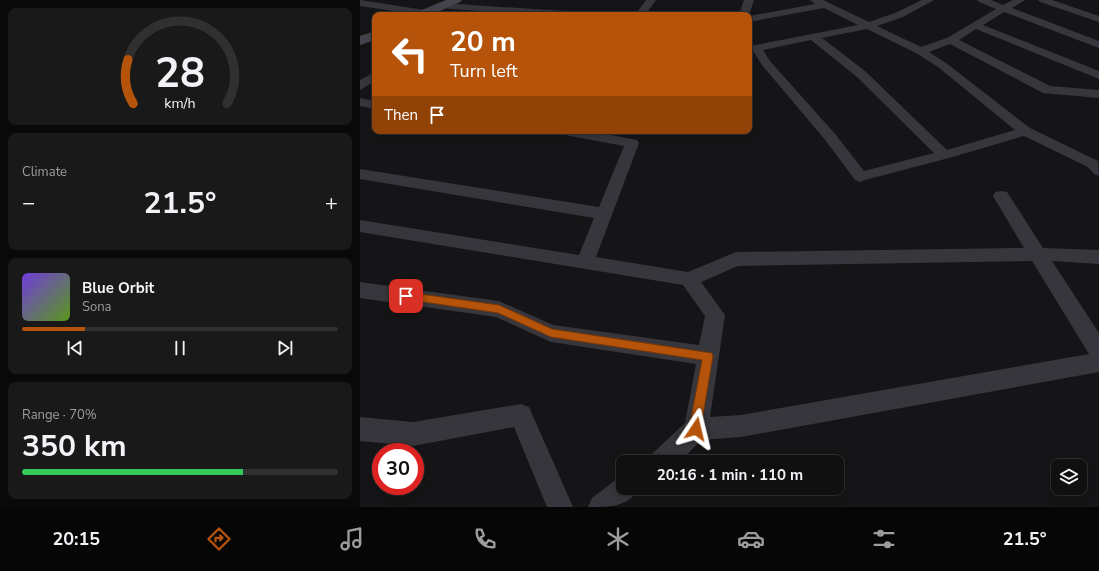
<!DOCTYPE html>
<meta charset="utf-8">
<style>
body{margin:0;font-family:"Nunito Sans",sans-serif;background:#19191a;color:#f1f3f6;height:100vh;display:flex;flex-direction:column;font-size:15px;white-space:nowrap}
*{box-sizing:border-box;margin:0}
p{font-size:13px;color:#9c9d9f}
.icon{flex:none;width:22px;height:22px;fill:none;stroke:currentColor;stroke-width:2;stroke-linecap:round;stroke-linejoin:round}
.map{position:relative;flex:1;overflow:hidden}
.sheet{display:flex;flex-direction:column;gap:8px;padding:8px;background:#090909;width:360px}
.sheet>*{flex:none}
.top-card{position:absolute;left:12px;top:12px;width:380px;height:122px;border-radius:8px;box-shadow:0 2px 10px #0003,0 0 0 1px #303031;background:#b45309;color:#fff;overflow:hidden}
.controls{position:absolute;left:691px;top:459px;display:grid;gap:8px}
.controls a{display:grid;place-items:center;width:36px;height:36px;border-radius:8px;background:#101011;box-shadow:0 2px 10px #0003,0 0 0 1px #303031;font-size:20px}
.speed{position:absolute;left:12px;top:443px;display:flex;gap:8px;font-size:20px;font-weight:700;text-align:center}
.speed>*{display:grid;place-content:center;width:52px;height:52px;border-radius:50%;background:#101011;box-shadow:0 2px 10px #0003,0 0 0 1px #303031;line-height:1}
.speed .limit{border:6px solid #d22;background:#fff;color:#111}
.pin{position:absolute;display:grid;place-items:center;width:34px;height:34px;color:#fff;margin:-17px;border-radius:8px;box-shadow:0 2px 6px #0006}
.me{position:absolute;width:44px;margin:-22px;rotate:10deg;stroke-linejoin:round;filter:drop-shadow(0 0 3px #0008)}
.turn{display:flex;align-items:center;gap:14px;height:84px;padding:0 12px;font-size:18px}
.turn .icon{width:52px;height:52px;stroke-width:2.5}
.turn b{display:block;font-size:28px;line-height:34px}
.then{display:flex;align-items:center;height:38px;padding:0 12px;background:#0003;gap:8px;font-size:15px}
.big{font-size:30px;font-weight:700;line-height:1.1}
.sheet .widget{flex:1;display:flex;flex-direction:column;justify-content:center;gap:6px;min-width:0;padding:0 14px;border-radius:8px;background:#19191a}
.sheet .dial{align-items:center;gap:0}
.dial svg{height:104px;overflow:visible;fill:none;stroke:#303031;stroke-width:7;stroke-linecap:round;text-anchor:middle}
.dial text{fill:#f1f3f6;stroke:none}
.song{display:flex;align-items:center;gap:12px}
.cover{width:48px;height:48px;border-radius:6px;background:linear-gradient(135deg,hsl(260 70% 55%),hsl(90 70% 35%))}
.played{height:4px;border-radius:2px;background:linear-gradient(90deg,#b45309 20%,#303031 20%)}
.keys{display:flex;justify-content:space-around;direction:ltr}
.heat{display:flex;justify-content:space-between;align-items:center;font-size:22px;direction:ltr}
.charge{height:6px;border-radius:3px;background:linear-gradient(90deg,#34c759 70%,#303031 0)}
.trip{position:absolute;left:256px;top:455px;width:228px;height:40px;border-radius:8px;background:#101011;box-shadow:0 2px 10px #0003,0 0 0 1px #303031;font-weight:700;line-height:40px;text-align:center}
.tabs{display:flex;height:64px;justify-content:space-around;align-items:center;background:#060607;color:#9c9d9f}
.tabs .icon{width:28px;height:28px}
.tabs .on{color:#b45309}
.tabs b{font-size:18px;color:#f1f3f6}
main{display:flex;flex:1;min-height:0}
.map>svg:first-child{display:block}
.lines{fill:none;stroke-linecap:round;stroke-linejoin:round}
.minor{fill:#36363c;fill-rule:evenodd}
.secondary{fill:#44454c;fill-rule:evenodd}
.route{fill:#b45309;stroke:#753606}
</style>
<main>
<section class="sheet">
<div class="widget dial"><svg viewBox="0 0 100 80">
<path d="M14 69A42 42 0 1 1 86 69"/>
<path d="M14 69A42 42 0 0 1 10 35" stroke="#b45309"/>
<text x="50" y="56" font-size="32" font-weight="700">28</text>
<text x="50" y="72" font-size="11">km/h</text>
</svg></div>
<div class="widget"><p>Climate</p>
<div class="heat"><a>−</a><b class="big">21.5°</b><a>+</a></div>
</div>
<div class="widget">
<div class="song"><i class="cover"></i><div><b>Blue Orbit</b><p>Sona</p></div></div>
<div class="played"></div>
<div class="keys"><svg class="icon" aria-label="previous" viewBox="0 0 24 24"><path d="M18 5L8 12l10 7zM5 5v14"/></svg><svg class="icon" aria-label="pause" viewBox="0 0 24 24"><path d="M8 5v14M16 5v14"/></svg><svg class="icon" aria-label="next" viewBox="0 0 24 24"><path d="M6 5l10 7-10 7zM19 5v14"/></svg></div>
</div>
<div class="widget"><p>Range · 70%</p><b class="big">350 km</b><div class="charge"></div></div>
</section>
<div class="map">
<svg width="739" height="507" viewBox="0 0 739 507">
<rect width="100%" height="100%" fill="#151517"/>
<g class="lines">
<g class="minor">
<path d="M0,0L65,10L70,13L69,15H59L0,6Z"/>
<path d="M286,0H296L285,15H275Z"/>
<path d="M384,0H394L389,15H379Z"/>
<path d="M450,0H463L509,22L535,13L562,0H574L543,17L517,26L561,47L587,38L636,9L619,2L617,0H631L643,5L653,0H665L652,8L739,41V48L644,12L623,25L739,71V79L616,29L599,40L690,86L739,90V98L683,93L590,44L569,52L586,63L670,128L738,161L739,176L734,174L728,167L664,136L589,158L505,180L500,182L495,180L466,141L402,65L393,51H389V45H396L498,25L464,8L389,22V16L455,4ZM507,29L556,53L578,67L655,130L587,150L505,71L462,38ZM451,40L497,77L574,153L504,171L476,135L410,61L403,50Z"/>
<path d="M678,0H692L739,16V22L680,2Z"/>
<path d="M82,3L220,12L225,15H174L79,8L77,6L79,4Z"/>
<path d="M15,72V81L0,90V80Z"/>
<path d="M0,98L15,101V109L0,106Z"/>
<path d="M198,131H229L272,139L277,140L279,143L236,257L328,272L376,252L664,248L633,196L635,192L641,191L647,192L683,248L739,250V264L692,261L739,333V372L381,437L341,440L320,462H290L293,453L325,423L336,364L191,342L136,317L0,298V282L139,301L193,325L339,345L345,316L323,285L0,232V220L219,255L234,218L0,179V169L239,207L264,146L205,135L200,134ZM672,261L729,354L381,415L350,417L365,315L341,282L378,266Z"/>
<path d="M161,404L169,407L213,507H187L154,427L53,446L0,441V417L53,422Z"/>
<path d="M263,476V488H279C269,507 250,507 228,507L232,498L257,479Z"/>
</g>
<g class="secondary">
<path d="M86,0H102L100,2L71,15H55L57,12Z"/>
<path d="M15,31V40L0,45V36Z"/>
</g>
</g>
<path class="route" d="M46,292L139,305L192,329L352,353L353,356L340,433L336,434L331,433L329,429L342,360L191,337L138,313L43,299L41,296L43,294Z"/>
</svg>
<div class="controls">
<a><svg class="icon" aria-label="layers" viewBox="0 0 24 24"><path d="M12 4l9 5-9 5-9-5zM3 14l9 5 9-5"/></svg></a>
</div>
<div class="speed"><div class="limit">30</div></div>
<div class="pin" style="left:46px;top:296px;background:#d93025"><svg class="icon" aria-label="arrive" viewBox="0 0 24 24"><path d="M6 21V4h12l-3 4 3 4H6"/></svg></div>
<svg class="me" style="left:336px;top:429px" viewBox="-20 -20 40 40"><path d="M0-17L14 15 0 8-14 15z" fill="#b45309" stroke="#fff" stroke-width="4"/></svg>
<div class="trip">20:16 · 1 min · 110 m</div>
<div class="top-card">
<div class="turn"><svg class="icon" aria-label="left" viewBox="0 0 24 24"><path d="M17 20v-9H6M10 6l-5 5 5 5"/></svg><div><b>20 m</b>Turn left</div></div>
<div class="then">Then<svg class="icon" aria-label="arrive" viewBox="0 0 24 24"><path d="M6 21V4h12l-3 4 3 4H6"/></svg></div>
</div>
</div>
</main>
<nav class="tabs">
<b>20:15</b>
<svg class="icon on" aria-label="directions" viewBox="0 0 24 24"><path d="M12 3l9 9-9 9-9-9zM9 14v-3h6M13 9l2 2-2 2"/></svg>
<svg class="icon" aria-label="music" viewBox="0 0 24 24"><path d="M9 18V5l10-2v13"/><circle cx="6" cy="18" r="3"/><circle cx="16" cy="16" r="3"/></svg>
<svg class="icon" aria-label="phone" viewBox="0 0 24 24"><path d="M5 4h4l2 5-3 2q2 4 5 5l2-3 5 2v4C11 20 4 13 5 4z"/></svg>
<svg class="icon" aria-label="climate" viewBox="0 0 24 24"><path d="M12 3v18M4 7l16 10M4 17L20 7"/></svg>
<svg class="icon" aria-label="car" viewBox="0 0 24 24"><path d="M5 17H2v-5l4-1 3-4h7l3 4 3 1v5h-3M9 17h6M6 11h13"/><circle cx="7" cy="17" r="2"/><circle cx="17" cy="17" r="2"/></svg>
<svg class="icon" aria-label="filters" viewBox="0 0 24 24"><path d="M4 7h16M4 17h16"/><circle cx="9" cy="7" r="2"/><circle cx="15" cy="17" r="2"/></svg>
<b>21.5°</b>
</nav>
